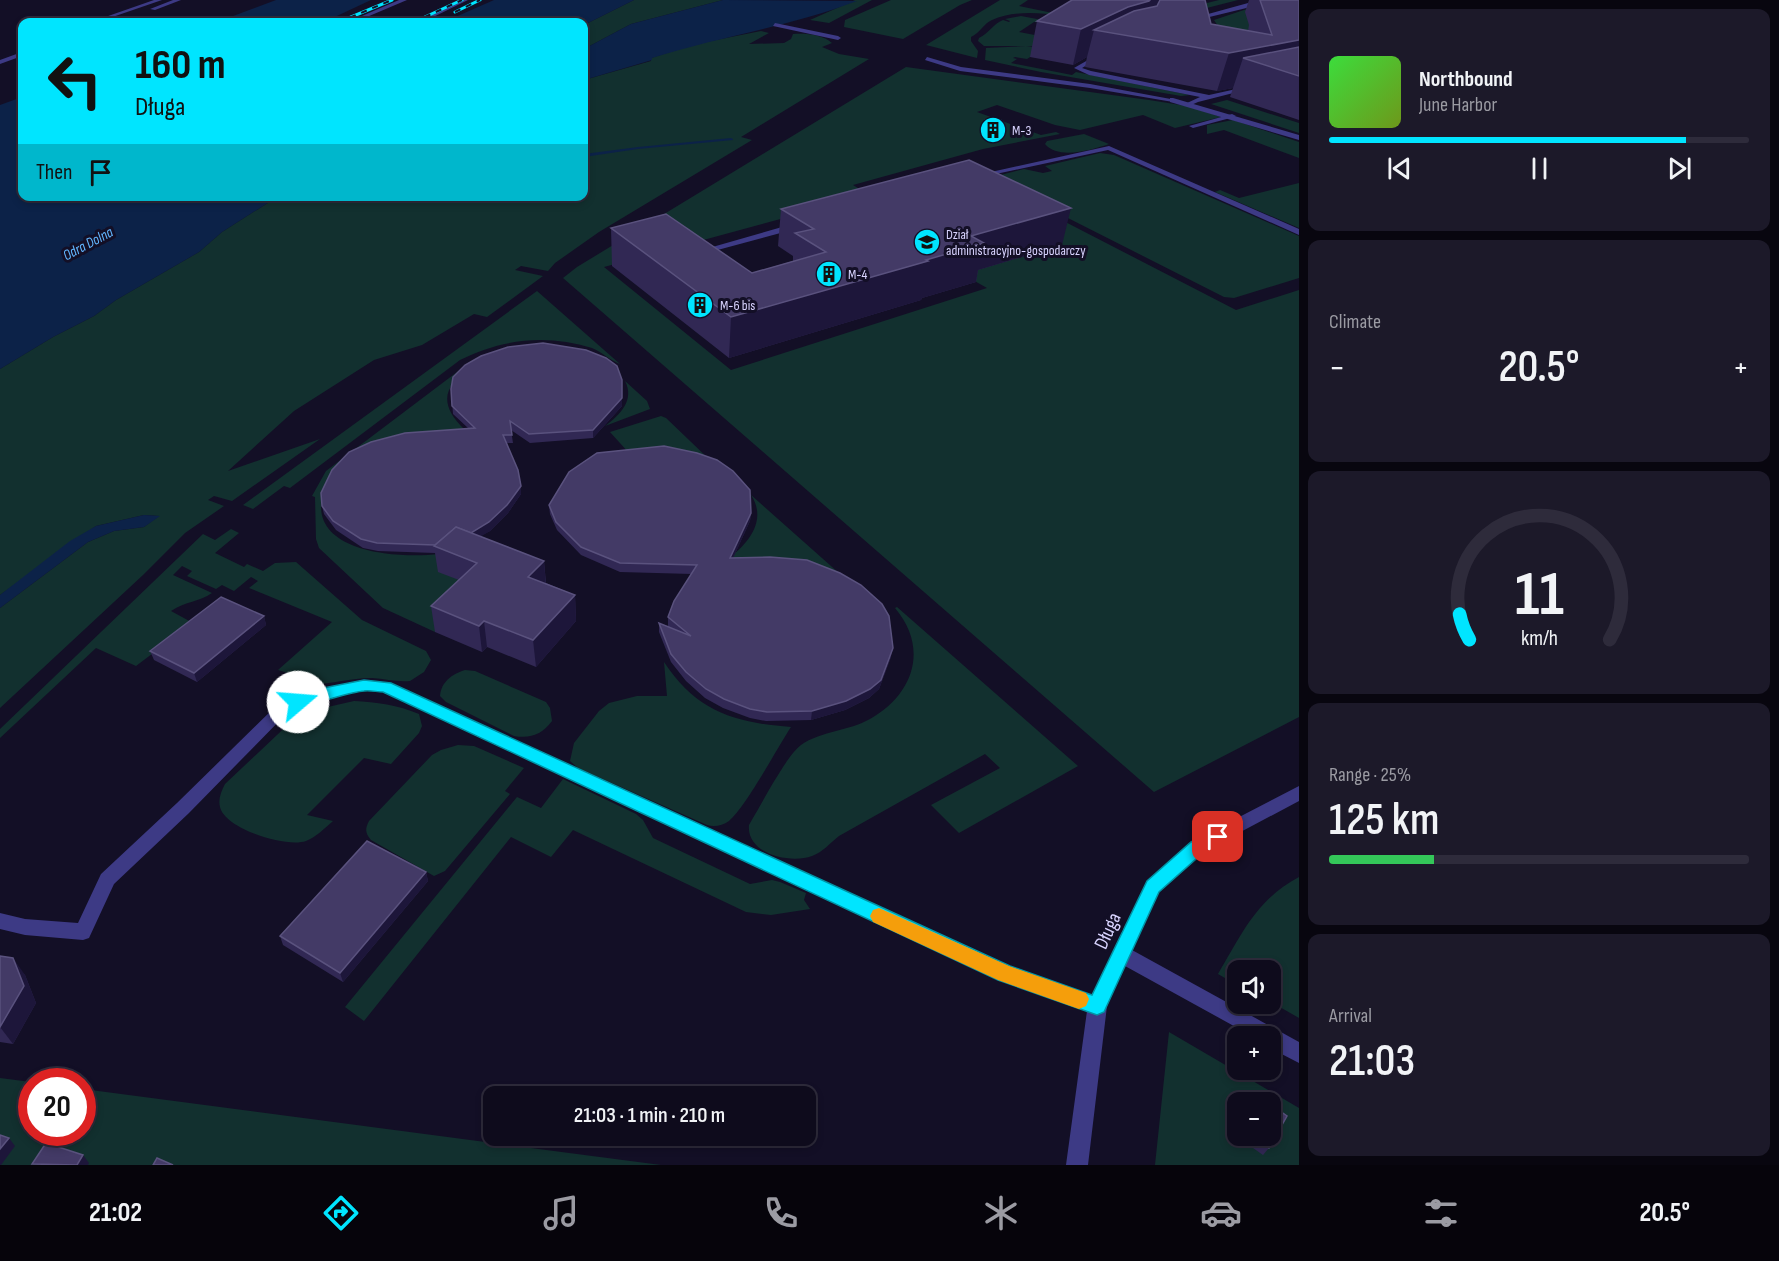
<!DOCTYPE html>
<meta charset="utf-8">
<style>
body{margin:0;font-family:"Sofia Sans Condensed",sans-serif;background:#1c1929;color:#f1f3f6;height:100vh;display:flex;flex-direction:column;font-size:22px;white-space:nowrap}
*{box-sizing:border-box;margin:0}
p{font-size:20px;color:#9b9ba3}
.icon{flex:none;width:33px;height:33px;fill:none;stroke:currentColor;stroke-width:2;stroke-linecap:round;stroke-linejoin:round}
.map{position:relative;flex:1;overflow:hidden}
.side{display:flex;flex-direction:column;gap:9px;padding:9px;background:#08060f;width:480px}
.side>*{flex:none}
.banner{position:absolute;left:18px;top:18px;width:570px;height:183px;border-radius:12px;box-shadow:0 3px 9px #0003,0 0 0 2px #2e2b3b;background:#00e5ff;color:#111;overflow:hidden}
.tools{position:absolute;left:1227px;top:960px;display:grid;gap:12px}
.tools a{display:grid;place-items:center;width:54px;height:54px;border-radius:12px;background:#0e0b1c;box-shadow:0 3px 9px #0003,0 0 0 2px #2e2b3b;font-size:30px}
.speed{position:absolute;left:18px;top:1068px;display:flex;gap:12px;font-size:30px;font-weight:700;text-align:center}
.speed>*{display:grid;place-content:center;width:78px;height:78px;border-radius:50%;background:#0e0b1c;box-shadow:0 3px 9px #0003,0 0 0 2px #2e2b3b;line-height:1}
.speed .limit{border:9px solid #d22;background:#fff;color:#111}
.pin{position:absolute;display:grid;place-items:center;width:51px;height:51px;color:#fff;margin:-26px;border-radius:12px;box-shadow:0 3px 9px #0006}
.me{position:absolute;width:66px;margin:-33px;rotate:72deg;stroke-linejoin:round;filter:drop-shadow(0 0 4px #0008)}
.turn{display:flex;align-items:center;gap:21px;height:126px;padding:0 18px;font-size:27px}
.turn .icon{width:78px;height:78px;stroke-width:2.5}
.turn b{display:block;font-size:42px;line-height:51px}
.then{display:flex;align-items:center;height:57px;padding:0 18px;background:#0003;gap:12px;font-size:22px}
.big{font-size:45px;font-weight:600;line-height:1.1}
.side .tile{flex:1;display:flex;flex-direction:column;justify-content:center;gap:9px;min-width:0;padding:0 21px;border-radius:12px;background:#1c1929}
.side .dial{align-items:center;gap:0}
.dial svg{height:156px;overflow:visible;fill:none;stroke:#2e2b3b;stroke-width:7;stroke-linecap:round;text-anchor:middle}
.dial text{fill:#f1f3f6;stroke:none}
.song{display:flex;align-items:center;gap:18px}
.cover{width:72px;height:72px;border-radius:9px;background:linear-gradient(135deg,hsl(120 70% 55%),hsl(80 70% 35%))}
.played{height:6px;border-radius:3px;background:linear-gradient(90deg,#00e5ff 85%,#2e2b3b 85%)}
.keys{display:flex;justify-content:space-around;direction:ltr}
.heat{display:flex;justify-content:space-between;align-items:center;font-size:33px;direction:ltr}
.charge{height:9px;border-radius:4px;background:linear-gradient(90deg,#34c759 25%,#2e2b3b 0)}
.trip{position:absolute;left:483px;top:1086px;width:333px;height:60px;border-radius:12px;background:#0e0b1c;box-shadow:0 3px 9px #0003,0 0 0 2px #2e2b3b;font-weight:600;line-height:60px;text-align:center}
.tab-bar{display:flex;height:96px;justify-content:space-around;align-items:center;background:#06040b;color:#9b9ba3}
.tab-bar .icon{width:42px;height:42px}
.tab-bar .active{color:#00e5ff}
.tab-bar b{font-size:27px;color:#f1f3f6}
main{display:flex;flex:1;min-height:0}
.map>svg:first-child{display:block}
.green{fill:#12302f;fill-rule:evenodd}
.water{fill:#0c2248}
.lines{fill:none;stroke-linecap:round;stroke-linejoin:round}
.stream{fill:#0c2248;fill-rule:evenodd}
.service{fill:#3d3a85;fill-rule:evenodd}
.minor{fill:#3d3a85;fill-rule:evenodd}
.rail-casing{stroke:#00e5ff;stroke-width:3}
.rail{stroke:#130f26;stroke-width:2;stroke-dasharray:6;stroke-linecap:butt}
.wall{fill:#312854}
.shaded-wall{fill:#1d163a}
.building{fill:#433a66;stroke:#5a527e;stroke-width:1.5}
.route{fill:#00e5ff;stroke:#0095a6;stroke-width:1.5}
.slow{fill:#f59e0b}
.labels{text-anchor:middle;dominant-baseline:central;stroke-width:6;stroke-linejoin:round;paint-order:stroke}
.far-poi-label{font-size:14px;fill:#d9d4ff;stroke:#130f26;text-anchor:start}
.far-water-label{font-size:15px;font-style:italic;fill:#62b6ff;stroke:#130f26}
.near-street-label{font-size:20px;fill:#d9d4ff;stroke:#130f26}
</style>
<main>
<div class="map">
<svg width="1299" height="1165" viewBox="0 0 1299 1165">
<rect width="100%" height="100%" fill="#130f26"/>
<g class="green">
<path d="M634,0H723L631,24L584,49V25Z"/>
<path d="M855,0H872L829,23L810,20Z"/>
<path d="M891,0H972L960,5L903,39L844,27L845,20Z"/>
<path d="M1000,0H1028L1019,6L1115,26L1219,0H1238L1199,10L1206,13L1192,16L1184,14L1127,26V29C1115,32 1102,25 1090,22C1061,15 1021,7 992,20C984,23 981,32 971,37V41L978,51L977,58L926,45Z"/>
<path d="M1259,5L1247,16L1251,31L1220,29L1214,20Z"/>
<path d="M1021,16L1069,25L1034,22L1019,32L1040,36L1042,46H984L978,41L979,38C989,33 993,24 1003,20L1009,22L1010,21L1005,19Z"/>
<path d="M761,31L769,33L749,44L784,43L791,39L793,34C805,33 822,34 832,43L822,47L839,54L869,59L741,137L752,140L599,232L555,263L548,271L521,266L515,270L543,276L487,317L474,314L422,345L374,360L294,411L228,471L320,439L232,501L214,496L208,500L224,506L185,533L143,575L0,708V608L88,542L114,531L144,527L159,516L144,515L96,526L0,595V369L53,337L94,316L116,300L199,252L222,232L277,197L584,196V80L651,61V58L691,45Z"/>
<path d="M1026,46L1044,48L1027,59L1015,57L1013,58L1017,59L1011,63L1072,75L1076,72L1190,95L1181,96L1041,72L985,60L986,48Z"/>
<path d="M906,67L1149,100L1187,106L1221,117L1175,128L1143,115L1080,130L1055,125L997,105L977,112L1041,135L1056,132L1060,134L983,149L853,185L869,195L604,267L731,370L987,288L964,275L984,180L1236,310L1299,290V717L1154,792L563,278L577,267Z"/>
<path d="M1227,100L1299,123V133L1211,104Z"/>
<path d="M1233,120L1299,142V158L1224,130L1207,134V125Z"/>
<path d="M1084,134L1109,144C1092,150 1058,160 1045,144L1047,141Z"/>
<path d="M1100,153L1114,155L1299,236V278L1234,298L1224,297L989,178L1024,169L1043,173L1052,171L1045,166Z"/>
<path d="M1299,183V228L1215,192L1220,190L1239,198Z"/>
<path d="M537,291L620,364C611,361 602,352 592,348C547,334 501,339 460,360L290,488L284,486L253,509L243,505Z"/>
<path d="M510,347C475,368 418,385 465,430L324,490C303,553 399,559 439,554L480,589L435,632L383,608L319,548L316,539L315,497L312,496L326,471L465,366L481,356Z"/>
<path d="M625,381L647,401L650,409L605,426C620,415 635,400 625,381Z"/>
<path d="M661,416L666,418L713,463L629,453L610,432Z"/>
<path d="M751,495L849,582L723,562C745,548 769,522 751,495Z"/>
<path d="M231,529L239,533L215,553L244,567L247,564L263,571L275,563L296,562L362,620L426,651L431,660L424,672L410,681C397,682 385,679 372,678C339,678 315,692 282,678L288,673L278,670L332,622L249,588L258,581L251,577L234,591L222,585L216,589L187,576L192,571L182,566L173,575L212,593C199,602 186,601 171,611L193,623L136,666L96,648L0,738V729L203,534L215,540Z"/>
<path d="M897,607L1078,766L959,833L931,805L1000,768L985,754L839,836C830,843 823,852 812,856C790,864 746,854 749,825C760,807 786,756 801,745C821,731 849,731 870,719C914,694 929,648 895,608Z"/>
<path d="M664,662C696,711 735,723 791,727C777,748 746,807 729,821C722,826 714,827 707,825L578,768L570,761L574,743L599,711L609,703L637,696H667Z"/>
<path d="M465,670L475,671L546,702L550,708L552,721C542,734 531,739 514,736L446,702L440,696C441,682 452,674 465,670Z"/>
<path d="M354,701C376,702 398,705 419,714L422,726L419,733L391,764L364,758L307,815L333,821C325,828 316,837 306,841C286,848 225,829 220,807C218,799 221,792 225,784L296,717L319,709Z"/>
<path d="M458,745L474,746L524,768L505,791L510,794L445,871L434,876L371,840C365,833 365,829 369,821L432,755L441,750Z"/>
<path d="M563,779L636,814L643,820L653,838L750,884L772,880L780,882L806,893L804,900L810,909L771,915L746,912L573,830L551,857L511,837L364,1021L345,1007L517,797L541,808Z"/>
<path d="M1299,877V1018L1271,1002L1270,970H1238L1237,985L1218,974C1242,934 1256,900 1299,877Z"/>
<path d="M1169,1032L1299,1108V1165H1155ZM1238,1102H1270V1136H1238Z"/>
<path d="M0,1078L31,1082L32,1132H82L83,1089L661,1165H0Z"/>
</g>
<g class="water">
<path d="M276,0H371L324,22H217Z"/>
<path d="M494,0H634L584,25V22H444Z"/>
<path d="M723,0L857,1C788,27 721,36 652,58V60L584,80V49L631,24Z"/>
<path d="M22,97V196L277,197L222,232L199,252L116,300L94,316L53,337L0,369V105Z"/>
<path d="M144,515L160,516L144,527L114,531L88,542L0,608V595L70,541L96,526Z"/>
</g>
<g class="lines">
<path class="stream" d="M731,138L733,139V140L638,149L584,157V154L638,147Z"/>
<g class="service">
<path d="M154,0H162L98,22H91Z"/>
<path d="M173,0H181L155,10L150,9Z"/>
<path d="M399,0H407L355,22H348Z"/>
<path d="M461,0H468L423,22H416Z"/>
<path d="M1259,0L1267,3L1193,21L1190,19Z"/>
<path d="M775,23L838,36L841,38L838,40L773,26Z"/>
<path d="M22,52V56L0,64V60Z"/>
<path d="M1102,52L1104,55L1082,68L1091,71L1209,95L1250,86L1253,88L1198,102L1189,106L1187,103L1200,97L1089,75L1074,68Z"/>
<path d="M927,57L961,67L1090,84L1176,100L1173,102L1090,88L960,71L925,60Z"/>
<path d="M1232,114L1236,116L1234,117L1193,128L1189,126Z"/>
<path d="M1109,146L1299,229V235L1108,150L977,178L973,176Z"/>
<path d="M796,223L799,224V228L699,255L695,252Z"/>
<path d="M364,680L391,683L733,842L1009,967L1092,995L1147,881L1191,842L1299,786V801L1203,852L1159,891L1132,950L1299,1042V1063L1270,1048V1036H1252L1125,966L1107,1006L1088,1165H1066L1087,1011L998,980L384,692L364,690L316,701L288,712L189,813L114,884L89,938L83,940L25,935L0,929V913L25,919L78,923L101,874L177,803L278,704L313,690Z"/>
</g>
<path class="minor" d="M1173,98L1299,135V140L1170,102V98Z"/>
<g class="rail-casing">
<g id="rail">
<path d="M455,12L480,0"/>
<path d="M339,22L392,0"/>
<path d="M414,22L462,0"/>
</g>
</g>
<use href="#rail" class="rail"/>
</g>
<g class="wall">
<path d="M1249,0H1299V120L1230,97L1233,88L1217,91L1085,67L1087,57L1073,65L1030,57L1037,21L1157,6L1211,24L1248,31L1249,25L1245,12Z"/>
<path d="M781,209L1062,245L978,270L976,282L922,298L921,300L729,358L612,266L611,228L752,273L793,261V256L778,246Z"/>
<path d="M451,389L622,406L593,438L530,443L511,430L513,443H507L521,486V494L508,513L490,531L480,536L544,561L546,583L575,595L576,621L536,667L487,647L482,652L435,632L431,606L459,580L438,572L435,553L378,551L363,548L336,530L324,514L322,506L468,428L453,414Z"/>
<path d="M549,505L751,513L750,521L733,558L891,657L879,689L869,698L845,710L811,720L766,721L750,718L723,708L705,698L686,681L671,662L659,632V623L669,627L668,626V617L692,574L620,572L581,555L557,530L550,514Z"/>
<path d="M264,616L266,625L197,682L154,660L150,651Z"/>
<path d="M426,872L428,881L343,982L283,945L280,936Z"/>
<path d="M0,956L25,975L36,1003L13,1044L0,1042Z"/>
<path d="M1246,1136H1270L1269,1148L1263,1155L1243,1141Z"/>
</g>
<g class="shaded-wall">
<path d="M1150,0H1159L1152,24L1094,30L1087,57L1073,65L1081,29L1128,7Z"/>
<path d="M1299,40V75L1243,58L1233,88L1217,91L1229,53Z"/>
<path d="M1071,208L1062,245L978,270L976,282L922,298L921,300L729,358L731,317L926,260L971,236Z"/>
<path d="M622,380V406L593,438V430Z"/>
<path d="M521,486V494L508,513L490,531L453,553L450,545Z"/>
<path d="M751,513L750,521L729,567L730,558Z"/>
<path d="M544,561L546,587L528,577Z"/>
<path d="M575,595L576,621L536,667L533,640Z"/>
<path d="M264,616L266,625L197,682L194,673Z"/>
<path d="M484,621L487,647L482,652L479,626Z"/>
<path d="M893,648L891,657L879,689L869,698L845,710L811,720L812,711Z"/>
<path d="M426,872L428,881L343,982L340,973Z"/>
<path d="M13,958L25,975L36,1003L13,1044L0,1027Z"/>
<path d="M9,1138L15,1146L1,1165H0V1149Z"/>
<path d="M83,1155L89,1163L88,1165H77Z"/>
</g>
<g class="building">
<path d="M1072,0H1150L1149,1L1128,7L1081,29L1037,21Z"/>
<path d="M1160,0H1205L1211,24L1272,35L1260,0H1299V40L1229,53L1094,30L1134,11L1157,6Z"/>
<path d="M1299,47V76L1243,58Z"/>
<path d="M969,160L1071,208L971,236L984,243L926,260L928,261L731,317L611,228L666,214L752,273L826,252L795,233L814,229L781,209Z"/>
<path d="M543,343L586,350L606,358L617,366L622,380V398L593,430L529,434L510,421L512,435H503L518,470L521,486L507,505L489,522L471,533L456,527L435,545L377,543L361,539L333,521L322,506L321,493L332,470L349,452L371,442L405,433L475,428L452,406L451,389L453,377L465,365L481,356L508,347Z"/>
<path d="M664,446L697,453L717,460L733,471L750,490L751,513L730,558L770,557L807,560L840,573L861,585L882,604L889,616L893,648L881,680L870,689L846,701L812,711L767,712L750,709L724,699L706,689L686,672L671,654L659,623L691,636L668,617L674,601L697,565L620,563L581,547L556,522L549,505L569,472L597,453Z"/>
<path d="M456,527L544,561L528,577L575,595L533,640L484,621L479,626L431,606L477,563L434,546Z"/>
<path d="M221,597L264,616L194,673L150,651Z"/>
<path d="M367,841L426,872L340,973L280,936Z"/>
<path d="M0,956L13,958L24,986L0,1027Z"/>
<path d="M1270,1104L1287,1116L1269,1148L1252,1136H1270Z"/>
<path d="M0,1135L9,1138L0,1149Z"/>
<path d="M46,1143L83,1155L77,1165L32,1164Z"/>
<path d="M157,1158L173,1165H153Z"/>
</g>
<path class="route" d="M364,680L391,683L1010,966L1092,995L1147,881L1191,842L1218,829L1224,832L1226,837L1224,842L1204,852L1159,892L1104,1012L1097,1015L998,980L383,692C377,692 370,690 364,691C348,692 302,709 292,706L290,702L292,698L313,690Z"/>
<path class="slow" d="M879,908L1009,966L1086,993L1089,999L1086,1006L1079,1009L998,980L873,922L870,916L873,910Z"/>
<defs>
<g id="building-disc" transform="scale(1.35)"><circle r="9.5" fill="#00e5ff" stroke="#130f26"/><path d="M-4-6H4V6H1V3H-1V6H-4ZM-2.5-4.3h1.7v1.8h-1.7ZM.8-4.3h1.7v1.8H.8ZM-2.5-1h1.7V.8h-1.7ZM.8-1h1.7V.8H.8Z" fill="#111"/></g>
<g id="university-disc" transform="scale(1.35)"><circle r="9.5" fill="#00e5ff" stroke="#130f26"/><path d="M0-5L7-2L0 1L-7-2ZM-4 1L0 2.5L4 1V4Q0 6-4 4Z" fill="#111"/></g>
</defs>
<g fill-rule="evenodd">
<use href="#building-disc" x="993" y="130"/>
<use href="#university-disc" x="927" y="242"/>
<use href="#building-disc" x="829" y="274"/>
<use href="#building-disc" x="700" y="305"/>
</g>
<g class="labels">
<g class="far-poi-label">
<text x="1012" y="130">M-3</text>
<text x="946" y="234">Dział<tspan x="946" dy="16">administracyjno-gospodarczy</tspan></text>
<text x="848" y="274">M-4</text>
<text x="720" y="305">M-6 bis</text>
</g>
<g class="far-water-label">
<text transform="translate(88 244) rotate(-28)">Odra Dolna</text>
</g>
<g class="near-street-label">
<text transform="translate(1108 931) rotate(-65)">Długa</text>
</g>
</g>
</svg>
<div class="tools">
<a><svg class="icon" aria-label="sound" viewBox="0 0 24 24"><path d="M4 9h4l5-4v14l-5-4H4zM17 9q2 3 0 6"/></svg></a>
<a>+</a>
<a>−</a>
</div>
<div class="speed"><div class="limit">20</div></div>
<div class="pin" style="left:1218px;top:837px;background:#d93025"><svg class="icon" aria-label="arrive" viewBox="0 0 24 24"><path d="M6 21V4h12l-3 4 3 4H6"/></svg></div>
<svg class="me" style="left:298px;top:702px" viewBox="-20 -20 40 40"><circle r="19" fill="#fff"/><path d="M0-13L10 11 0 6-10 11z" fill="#00e5ff"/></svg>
<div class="trip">21:03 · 1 min · 210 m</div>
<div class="banner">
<div class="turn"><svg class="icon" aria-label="left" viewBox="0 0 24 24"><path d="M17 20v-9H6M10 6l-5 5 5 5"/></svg><div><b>160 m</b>Długa</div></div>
<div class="then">Then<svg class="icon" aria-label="arrive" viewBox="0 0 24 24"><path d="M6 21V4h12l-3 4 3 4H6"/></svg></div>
</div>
</div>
<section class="side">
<div class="tile">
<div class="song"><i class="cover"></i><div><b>Northbound</b><p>June Harbor</p></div></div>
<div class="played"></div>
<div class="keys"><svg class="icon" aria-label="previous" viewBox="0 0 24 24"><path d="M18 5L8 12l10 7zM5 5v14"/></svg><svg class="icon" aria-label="pause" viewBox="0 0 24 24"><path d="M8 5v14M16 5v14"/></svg><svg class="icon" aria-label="next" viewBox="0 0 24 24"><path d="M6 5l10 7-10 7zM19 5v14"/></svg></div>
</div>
<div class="tile"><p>Climate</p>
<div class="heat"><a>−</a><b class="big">20.5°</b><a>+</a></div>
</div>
<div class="tile dial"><svg viewBox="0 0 100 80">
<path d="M14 69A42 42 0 1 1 86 69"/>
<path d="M14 69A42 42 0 0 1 9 56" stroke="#00e5ff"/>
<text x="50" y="56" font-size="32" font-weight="700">11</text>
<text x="50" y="72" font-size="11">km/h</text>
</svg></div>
<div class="tile"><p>Range · 25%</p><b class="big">125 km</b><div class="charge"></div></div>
<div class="tile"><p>Arrival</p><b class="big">21:03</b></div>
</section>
</main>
<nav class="tab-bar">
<b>21:02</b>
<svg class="icon active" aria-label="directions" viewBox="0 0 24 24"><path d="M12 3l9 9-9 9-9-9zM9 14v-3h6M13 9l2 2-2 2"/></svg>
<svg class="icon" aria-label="music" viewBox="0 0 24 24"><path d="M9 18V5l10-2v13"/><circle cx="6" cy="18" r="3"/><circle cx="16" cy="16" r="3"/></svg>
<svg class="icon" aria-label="phone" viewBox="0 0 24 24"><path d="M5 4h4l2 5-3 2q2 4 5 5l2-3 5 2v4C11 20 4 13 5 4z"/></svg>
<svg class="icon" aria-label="climate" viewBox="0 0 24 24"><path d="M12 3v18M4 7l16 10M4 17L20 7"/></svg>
<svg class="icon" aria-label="car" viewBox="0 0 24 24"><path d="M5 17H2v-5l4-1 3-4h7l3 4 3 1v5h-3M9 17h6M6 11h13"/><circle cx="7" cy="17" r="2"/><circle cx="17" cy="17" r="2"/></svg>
<svg class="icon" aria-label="filters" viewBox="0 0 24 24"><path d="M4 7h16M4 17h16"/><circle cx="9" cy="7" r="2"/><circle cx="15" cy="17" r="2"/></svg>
<b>20.5°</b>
</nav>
